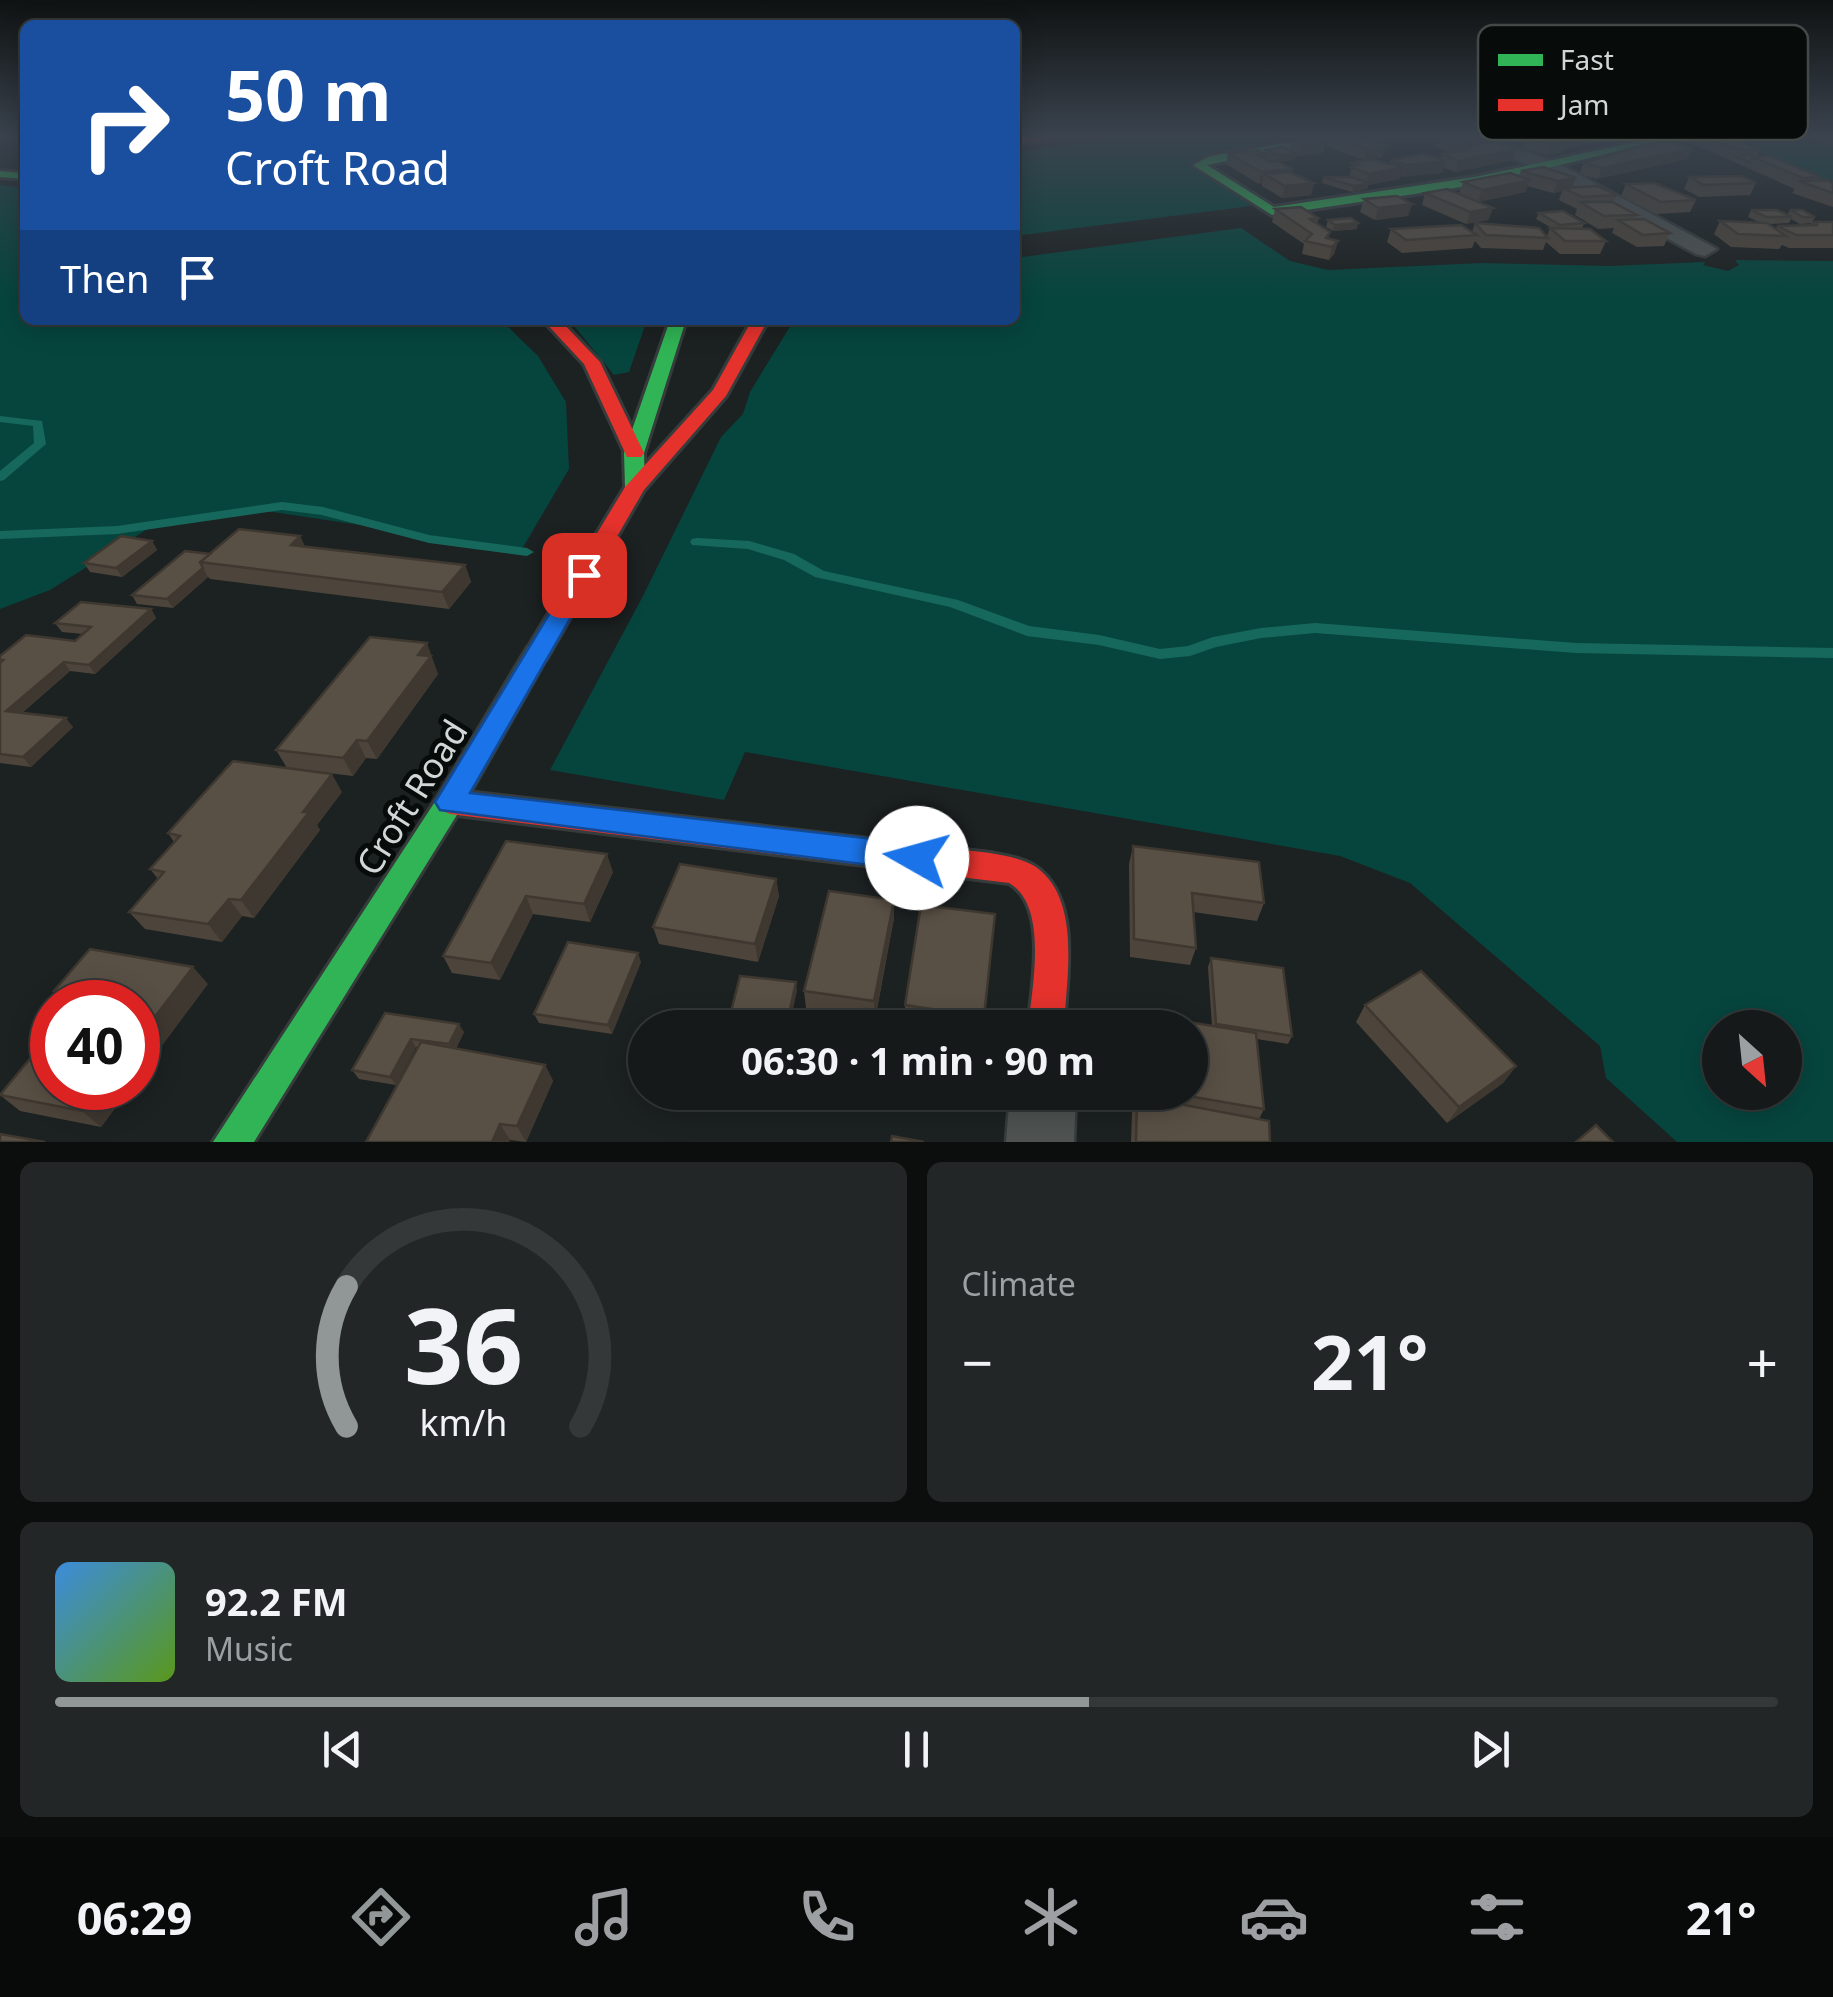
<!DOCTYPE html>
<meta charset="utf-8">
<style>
body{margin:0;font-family:"Noto Sans",sans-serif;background:#222626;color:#f1f3f6;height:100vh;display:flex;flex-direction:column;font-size:38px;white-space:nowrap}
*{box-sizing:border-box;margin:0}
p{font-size:32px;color:#9da0a2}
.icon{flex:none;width:55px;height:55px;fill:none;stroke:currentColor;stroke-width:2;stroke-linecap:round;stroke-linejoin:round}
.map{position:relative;height:1142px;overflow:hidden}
.sheet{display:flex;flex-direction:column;gap:20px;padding:20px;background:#0c0e0e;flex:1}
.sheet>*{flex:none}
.hud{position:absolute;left:20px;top:20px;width:1000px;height:305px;border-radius:15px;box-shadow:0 5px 25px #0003,0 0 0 2px #343838;background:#1a4fa0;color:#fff;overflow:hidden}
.needle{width:65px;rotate:153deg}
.tools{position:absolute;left:1702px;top:1010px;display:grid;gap:20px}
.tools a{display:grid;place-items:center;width:100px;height:100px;border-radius:50%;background:#151919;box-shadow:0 5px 25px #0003,0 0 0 2px #343838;font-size:50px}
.speed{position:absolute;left:30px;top:980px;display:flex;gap:20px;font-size:50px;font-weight:700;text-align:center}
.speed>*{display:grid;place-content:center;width:130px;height:130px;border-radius:50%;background:#151919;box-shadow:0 5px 25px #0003,0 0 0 2px #343838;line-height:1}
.speed .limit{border:15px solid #d22;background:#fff;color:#111}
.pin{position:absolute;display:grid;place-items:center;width:85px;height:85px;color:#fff;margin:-42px;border-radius:20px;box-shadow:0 5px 15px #0006}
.me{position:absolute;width:110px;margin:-55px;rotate:277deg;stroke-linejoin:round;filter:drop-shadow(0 0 8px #0008)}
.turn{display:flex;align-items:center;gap:35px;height:210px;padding:0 40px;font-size:45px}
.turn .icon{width:130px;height:130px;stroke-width:2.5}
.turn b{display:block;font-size:70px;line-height:85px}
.then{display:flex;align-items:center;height:95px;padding:0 40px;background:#0003;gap:20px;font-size:38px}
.big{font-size:75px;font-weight:700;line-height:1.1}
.sheet .card{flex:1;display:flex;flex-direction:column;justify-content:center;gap:15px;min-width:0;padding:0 35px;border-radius:15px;background:#222626}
.sheet .dial{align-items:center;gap:0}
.dial svg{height:260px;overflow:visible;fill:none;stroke:#343838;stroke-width:7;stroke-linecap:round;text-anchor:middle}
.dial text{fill:#f1f3f6;stroke:none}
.song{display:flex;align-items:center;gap:30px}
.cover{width:120px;height:120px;border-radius:15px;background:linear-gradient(135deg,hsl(210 70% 55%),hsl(90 70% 35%))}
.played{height:10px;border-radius:5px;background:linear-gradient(90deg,#919797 60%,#343838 60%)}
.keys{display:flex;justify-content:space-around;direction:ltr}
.heat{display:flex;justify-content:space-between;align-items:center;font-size:55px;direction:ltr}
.sheet .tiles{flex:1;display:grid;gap:20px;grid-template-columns:1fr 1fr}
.card:last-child{grid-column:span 2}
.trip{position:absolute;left:628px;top:1010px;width:580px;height:100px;border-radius:50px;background:#151919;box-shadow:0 5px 25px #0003,0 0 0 2px #343838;font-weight:700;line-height:100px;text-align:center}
.tabs{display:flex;height:160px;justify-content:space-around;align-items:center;background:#080a0a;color:#9da0a2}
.tabs .icon{width:70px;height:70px}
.tabs .selected{color:#919797}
.tabs b{font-size:45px;color:#f1f3f6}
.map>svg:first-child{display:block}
.green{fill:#06453e;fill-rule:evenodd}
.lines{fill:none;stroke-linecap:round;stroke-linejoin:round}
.stream{fill:#17685c;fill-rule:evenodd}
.street-casing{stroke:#363b3b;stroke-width:5}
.fast-casing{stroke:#363b3b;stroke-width:6}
.jam-casing{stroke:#363b3b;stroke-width:6}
.street{fill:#4e5352;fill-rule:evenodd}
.fast{fill:#30b455;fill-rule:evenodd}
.jam{fill:#e5322d;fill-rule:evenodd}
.wall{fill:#4d453b;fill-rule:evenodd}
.shaded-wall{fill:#3e3830}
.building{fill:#595045;stroke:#3e3830;stroke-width:2.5}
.route{fill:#1a73e8;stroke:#114b97;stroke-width:2.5}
.labels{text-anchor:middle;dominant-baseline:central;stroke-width:10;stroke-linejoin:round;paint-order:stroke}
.near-street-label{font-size:35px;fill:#d0d7d6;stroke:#070c0b}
.key{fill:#070c0b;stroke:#434948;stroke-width:2.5}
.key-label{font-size:28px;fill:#d0d7d6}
</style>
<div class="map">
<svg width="1833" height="1142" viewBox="0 0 1833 1142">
<rect width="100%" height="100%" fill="#1c2121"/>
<g class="green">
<path d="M1118,136H1300L1198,157L1251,206L1015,236V153Z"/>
<path d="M1722,136C1756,136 1804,127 1833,146V184Z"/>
<path d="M0,185L25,188V320H501L538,356L566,402L569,469L522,549L252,509L162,520L50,590L0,609Z"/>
<path d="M1241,228L1290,261L1328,270L1482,263L1609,266L1705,262L1703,265L1728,271L1739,265L1735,260L1833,261V1142H1677L1606,1078L1600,1046L1410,883L1340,856L745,752L724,800L550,770L644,594L721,437L743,414L750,392L794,320H1015V258ZM1720,1028H1785V1092H1720Z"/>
<path d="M647,320L629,372L614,375L570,321Z"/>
</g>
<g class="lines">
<g class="stream">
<path d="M0,416L42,421L46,444L4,480L0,481V471L34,443L33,426L0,422Z"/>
<path d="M282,502L323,507L429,535L527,548L534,552L527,556L429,543L322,515L282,510L117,534L0,539V531L117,526Z"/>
<path d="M697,538L749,541L794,554L824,571L958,600L1029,626L1099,635L1160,649L1188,646L1213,637L1261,628L1315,623L1576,643L1833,648V658L1576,653L1315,633L1261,638L1216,647L1190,656L1160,659L1099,645L1027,636L950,607L815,577L784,560L748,549L692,545L690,542L692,539Z"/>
</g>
<g class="street-casing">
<g id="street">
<path d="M1458,136H1484L1555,162L1717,249L1705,256L1696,254L1541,170Z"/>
<path d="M1818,136H1833V144L1820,140Z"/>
<path d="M1010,1092H1076L1074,1142H1006Z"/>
</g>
</g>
<g class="fast-casing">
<g id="fast">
<path d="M1326,136H1349L1207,165L1274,207L1475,177L1663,136H1682L1475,185L1272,215L1193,165L1210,156Z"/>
<path d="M0,171L25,173V179L0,177Z"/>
<path d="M670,320H686L644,453L645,487L635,493L625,487L624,453Z"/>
<path d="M537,644L546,647L549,653L460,810L254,1142H213L440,794L528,647Z"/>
</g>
</g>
<g class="jam-casing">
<g id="jam">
<path d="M1038,136H1067L1015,145V139Z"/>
<path d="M543,320H560L600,362L644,453L641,457H627L584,364Z"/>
<path d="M752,320H768L726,396L644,490L546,659H528L525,653L625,487L713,390Z"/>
<path d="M450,790L990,853C1006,856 1028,859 1041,871C1081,906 1066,981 1064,1028H1028C1032,988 1049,906 1009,883L450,814L440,810L436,802L440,794Z"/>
</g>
</g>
<use href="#street" class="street"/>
<use href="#fast" class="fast"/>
<use href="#jam" class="jam"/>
</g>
<g class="wall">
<path d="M1329,136L1363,138L1364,136H1445L1435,139L1424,137L1403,140V142L1385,146L1382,157L1364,160L1326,146Z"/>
<path d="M1492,136H1521L1520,138L1507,140Z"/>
<path d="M1531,136H1598L1596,142L1581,143L1580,145L1563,149L1562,152L1547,155L1522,148L1526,137Z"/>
<path d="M1692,136H1730L1760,150L1757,157L1821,177L1819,181L1833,183V207L1792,193L1795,189L1689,142Z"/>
<path d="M1291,141L1326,142L1323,153L1301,156L1296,155L1295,159L1279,162L1291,173L1314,183L1311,195L1282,198L1262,186V183L1259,184L1226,164L1228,153L1265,154L1266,150H1289Z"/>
<path d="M1435,141L1513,160L1456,172L1444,168L1442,173L1401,176L1400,179L1368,185L1367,189L1352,192L1322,183L1323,177H1349L1353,163L1390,164L1391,160L1441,159L1442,154L1463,151L1464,150L1450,152L1433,146Z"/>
<path d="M1687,159L1597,179L1579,174L1584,163Z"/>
<path d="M1543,167L1572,187L1617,195L1614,202L1637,215L1635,220L1670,233L1664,246L1637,247L1612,233L1614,228L1598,229L1575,215L1577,209L1559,200L1562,191L1553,193L1527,186L1525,192L1478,202L1493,208L1488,220L1466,224L1422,205L1425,193L1459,194L1463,182L1519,177L1521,171Z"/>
<path d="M1689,177L1756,183L1750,195L1699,197L1684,189Z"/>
<path d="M1626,184L1696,200L1690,212L1656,214L1621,196Z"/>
<path d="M1364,199L1412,204L1408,216L1375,220L1360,212Z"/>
<path d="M1275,209L1318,218L1317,224L1330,232L1328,239L1338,241L1334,254L1329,260L1302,254L1304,244L1272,222Z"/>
<path d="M1751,210L1787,215L1790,210L1815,217L1812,222H1833V248H1789L1782,245L1779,249L1731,247L1714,234L1720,221L1761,223L1748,217ZM1791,219L1800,224L1811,223L1810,225L1777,226L1776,229L1768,224L1789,223Z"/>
<path d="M1539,213L1584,223L1582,229L1606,241L1600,254H1560L1546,242L1543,250L1481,248L1475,241L1472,248L1402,253L1387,242L1391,229L1472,232L1475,223L1547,236L1550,228H1552L1536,219Z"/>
<path d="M1328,220L1357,229L1333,231L1326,227Z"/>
<path d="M300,536L305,547L465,565L471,582L449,609L210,579L208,577L173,608L137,604L132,595L210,554Z"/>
<path d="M152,541L157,550L122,577L90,572L84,563Z"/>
<path d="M151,609L156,618L95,674L70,671L22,713L73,727L31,767L0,763V656L75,641L83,634L62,632L55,623Z"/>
<path d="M434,661L433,662L438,674L377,759L366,758L353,776L287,768L276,750Z"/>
<path d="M342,792L317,825L320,830L254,918L242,916L222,942L145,929L129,912L158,879L150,869L174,842L168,833Z"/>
<path d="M506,841L613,872L590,922L533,914L500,980L452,973L443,956Z"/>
<path d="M1133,846L1264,903L1257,921L1193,912L1196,948L1190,965L1130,957L1129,864Z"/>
<path d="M776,879L779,896L758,962L659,944L653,927Z"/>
<path d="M894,900V918L877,1010L905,1015V1024L806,1008L804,991Z"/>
<path d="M995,914L984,1028H941L905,1022V1005Z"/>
<path d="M1211,958L1292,1036L1288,1044L1257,1039L1264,1109L1259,1119L1270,1142H1131L1132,1112L1134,1104L1129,1103V1092H1190V1028H1130L1134,1013L1212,1026L1208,967Z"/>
<path d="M641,962L612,1034L539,1023L534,1014Z"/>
<path d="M208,984L138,1002H66L54,991Z"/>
<path d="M1365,1005L1516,1066L1503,1083L1447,1123L1356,1022Z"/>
<path d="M385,1013L464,1032L456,1049L545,1065L553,1081L526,1142L510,1140L418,1047H416L396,1085L359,1079L352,1070Z"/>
<path d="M52,1088H130L101,1127L20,1111L0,1095Z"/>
<path d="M851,1092H892L890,1103L852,1097Z"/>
</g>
<g class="shaded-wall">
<path d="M1382,136H1404L1403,142L1379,147Z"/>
<path d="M1406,136H1424L1405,140Z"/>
<path d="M1508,136H1521L1520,138L1507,140Z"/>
<path d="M1578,136H1583L1580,145L1547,155L1551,144L1562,140Z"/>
<path d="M1587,136H1598L1596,142L1583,144Z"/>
<path d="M1326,142L1323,153L1301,156L1303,145Z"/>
<path d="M1467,144L1465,149L1450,152L1452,146Z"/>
<path d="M1386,146L1382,157L1364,160L1367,149Z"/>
<path d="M1692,148L1687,159L1597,179L1602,168Z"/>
<path d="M1517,149L1513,160L1456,172L1459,161Z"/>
<path d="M1296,153L1295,159L1278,162L1279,156Z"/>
<path d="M1446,161L1442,173L1402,177L1406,165Z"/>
<path d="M1404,167L1400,179L1368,185L1367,189L1352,192L1354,186L1366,183L1369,174Z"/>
<path d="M1292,169L1289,181L1264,174L1262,183L1259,184L1261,172Z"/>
<path d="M1576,178L1571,190L1563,188L1562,191L1553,193L1558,181Z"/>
<path d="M1530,180L1525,192L1478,202L1482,190Z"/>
<path d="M1314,183L1311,195L1282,198L1285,186Z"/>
<path d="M1412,204L1408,216L1375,220L1378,208Z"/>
<path d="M1493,208L1488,220L1466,224L1470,212Z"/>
<path d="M1358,223L1357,229L1333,231L1335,225Z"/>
<path d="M1338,241L1334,254L1329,260L1332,247Z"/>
<path d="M300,536L308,553L291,545Z"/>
<path d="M152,541L157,550L122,577L116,568Z"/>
<path d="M465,565L471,582L449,609L442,592Z"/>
<path d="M203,568L208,577L173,608L167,599Z"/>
<path d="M151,609L156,618L95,674L89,665Z"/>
<path d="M427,643L438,674L377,759L367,741L418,655Z"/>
<path d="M64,662L70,671L14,720L6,711Z"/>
<path d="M66,718L73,727L31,767L23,757Z"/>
<path d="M357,740L366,758L353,776L343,758Z"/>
<path d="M332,774L342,792L317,825L320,830L254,918L241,900L303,812Z"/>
<path d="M607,854L613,872L590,922L584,904Z"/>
<path d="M776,879L779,896L758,962L755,944Z"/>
<path d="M526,896L533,914L500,980L491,963Z"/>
<path d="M229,899L242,916L222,942L208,924Z"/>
<path d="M894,900V918L875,1018L874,1001Z"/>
<path d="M638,953L641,962L612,1034L608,1025Z"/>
<path d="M193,967L208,984L138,1078V1039Z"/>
<path d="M796,982L797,991L789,1028H786Z"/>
<path d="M459,1024L464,1032L454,1053L449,1044Z"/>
<path d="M411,1039L416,1047L396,1085L390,1077Z"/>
<path d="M545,1065L553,1081L526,1142L517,1126Z"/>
<path d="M1516,1066L1503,1083L1447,1123L1459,1107Z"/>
<path d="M100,1088H130L101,1127L82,1111Z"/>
<path d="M500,1124L510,1140L509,1142H492Z"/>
</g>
<g class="building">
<path d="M1331,136H1357L1386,146L1367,149Z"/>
<path d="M1531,136H1578L1562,140L1567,141L1551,144L1526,137Z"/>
<path d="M1704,136H1730L1760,150H1739Z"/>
<path d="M1314,137L1326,142L1303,145L1291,141Z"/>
<path d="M1450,138L1467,144L1452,146L1435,141Z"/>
<path d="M1490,141L1517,149L1459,161L1442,154L1469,150L1464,148Z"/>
<path d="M1664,141L1692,148L1602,168L1584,163L1633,148Z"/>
<path d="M1283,147L1296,153L1279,156L1266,150Z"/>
<path d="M1257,150L1266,154L1258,155L1270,162L1277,161L1292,169L1261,172L1228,153Z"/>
<path d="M1424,154L1446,161L1406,165L1391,160Z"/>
<path d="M1751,155L1755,157H1753L1750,162L1734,156Z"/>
<path d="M1770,156L1821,177L1803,178L1753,157Z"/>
<path d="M1370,159L1404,167L1369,174L1351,167L1359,165L1353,163Z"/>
<path d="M1543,167L1576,178L1558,181L1521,171Z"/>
<path d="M1289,172L1314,183L1285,186L1264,174Z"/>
<path d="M1510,173L1530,180L1482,190L1463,182Z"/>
<path d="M1741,176L1756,183L1704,185L1689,177Z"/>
<path d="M1323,177H1352L1368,183L1354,186Z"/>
<path d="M1827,180L1833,183V193L1799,181Z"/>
<path d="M1654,183L1696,200L1661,202L1626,184Z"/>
<path d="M1598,186L1617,195L1582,197L1563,188Z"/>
<path d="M1447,189L1493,208L1470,212L1425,193Z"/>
<path d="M1397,196L1412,204L1378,208L1364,199Z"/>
<path d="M1580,202H1612L1637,215L1604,216Z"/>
<path d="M1301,207L1318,218L1310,219L1330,232L1326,238L1338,241L1332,247L1305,241L1312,234L1275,209Z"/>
<path d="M1751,210H1777L1792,217H1766Z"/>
<path d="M1790,210H1802L1815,217H1803Z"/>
<path d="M1563,211L1584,223L1560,225L1539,213Z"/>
<path d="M1351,218L1358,223L1335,225L1328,220Z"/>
<path d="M1644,219L1670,233L1643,235L1618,220Z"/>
<path d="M1720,221L1767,223L1786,236L1738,234Z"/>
<path d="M1812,222H1833V235H1796L1777,226L1818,225Z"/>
<path d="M1475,223L1539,228L1548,238L1486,235Z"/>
<path d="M1461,225L1477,235L1406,240L1391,229Z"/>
<path d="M1550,228L1590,229L1606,241H1565Z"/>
<path d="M239,529L300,536L291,545L465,565L442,592L200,562Z"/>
<path d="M121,536L152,541L116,568L84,563Z"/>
<path d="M185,551L210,554L200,562L203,568L167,599L132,595Z"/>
<path d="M81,602L151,609L89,665L64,662L6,711L66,718L23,757L0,754V663L3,660H0V656L26,635L75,641L91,627L55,623Z"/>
<path d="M370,637L427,643L418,655L431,656L367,741L357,740L343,758L276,750Z"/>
<path d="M233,761L332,774L303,812H309L241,900L229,899L208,924L129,912L164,872L150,869L180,836L168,833Z"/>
<path d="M506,841L607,854L584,904L526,896L491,963L443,956Z"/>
<path d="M1133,846L1259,862L1264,903L1192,893L1196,948L1134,939Z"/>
<path d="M680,864L776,879L755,944L653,927Z"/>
<path d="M829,891L894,900L874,1001L804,991Z"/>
<path d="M921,905L995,914L984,1017L905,1005Z"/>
<path d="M568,942L638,953L608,1025L534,1014Z"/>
<path d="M90,949L193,967L138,1039V1002H78L83,996L54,991Z"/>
<path d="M1211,958L1283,968L1292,1036L1216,1024Z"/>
<path d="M1421,971L1516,1066L1459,1107L1365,1005Z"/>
<path d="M740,976L796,982L786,1028H727Z"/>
<path d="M867,1009L905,1015L902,1028H863Z"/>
<path d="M385,1013L459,1024L449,1044L411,1039L390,1077L352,1070Z"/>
<path d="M1134,1013L1256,1033L1264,1109L1165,1092H1190V1028H1134Z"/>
<path d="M52,1032V1088H100L82,1111L0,1095Z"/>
<path d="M421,1042L545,1065L517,1126L500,1124L492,1142H366Z"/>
<path d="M1137,1096L1269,1121L1270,1142H1136Z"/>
<path d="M1596,1125L1613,1142H1576Z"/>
<path d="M0,1134L45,1142H0Z"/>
<path d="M892,1136L924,1142H891Z"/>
</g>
<linearGradient id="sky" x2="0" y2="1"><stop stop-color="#0f1212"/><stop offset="0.46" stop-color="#3a434e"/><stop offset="1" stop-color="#3a434e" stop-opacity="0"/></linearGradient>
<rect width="1833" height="296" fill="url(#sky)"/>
<path class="route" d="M584,568L595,575L470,793L917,844L928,848L932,858L928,867L917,871L440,810L435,802L440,794L573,575Z"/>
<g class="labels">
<g class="near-street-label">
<text transform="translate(411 797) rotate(-58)">Croft Road</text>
</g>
</g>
<rect x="1478" y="25" width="330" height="115" rx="15" class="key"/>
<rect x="1498" y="54" width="45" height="12" fill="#30b455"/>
<rect x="1498" y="99" width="45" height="12" fill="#e5322d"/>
<g class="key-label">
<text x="1560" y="70">Fast</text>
<text x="1560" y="115">Jam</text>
</g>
</svg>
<div class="tools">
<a><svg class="needle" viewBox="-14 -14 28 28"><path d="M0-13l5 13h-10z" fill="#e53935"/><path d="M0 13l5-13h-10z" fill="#9da0a2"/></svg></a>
</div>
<div class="speed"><div class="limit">40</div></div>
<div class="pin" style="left:584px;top:575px;background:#d93025"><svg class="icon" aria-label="arrive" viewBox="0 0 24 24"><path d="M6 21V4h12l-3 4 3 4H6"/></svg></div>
<svg class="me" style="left:917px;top:858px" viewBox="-20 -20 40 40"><circle r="19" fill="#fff"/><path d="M0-13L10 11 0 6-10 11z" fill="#1a73e8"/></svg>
<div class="trip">06:30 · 1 min · 90 m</div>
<div class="hud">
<div class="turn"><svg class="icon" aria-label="right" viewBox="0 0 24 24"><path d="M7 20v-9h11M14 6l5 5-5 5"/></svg><div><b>50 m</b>Croft Road</div></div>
<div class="then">Then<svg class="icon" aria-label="arrive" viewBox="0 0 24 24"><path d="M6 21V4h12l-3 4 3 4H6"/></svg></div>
</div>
</div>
<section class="sheet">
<div class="tiles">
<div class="card dial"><svg viewBox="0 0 100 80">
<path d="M14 69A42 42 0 1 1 86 69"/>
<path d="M14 69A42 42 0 0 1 14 26" stroke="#919797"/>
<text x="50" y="56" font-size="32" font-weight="700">36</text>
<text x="50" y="72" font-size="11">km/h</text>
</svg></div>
<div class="card"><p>Climate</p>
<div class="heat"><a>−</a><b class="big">21°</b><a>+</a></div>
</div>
<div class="card">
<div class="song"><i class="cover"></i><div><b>92.2 FM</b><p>Music</p></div></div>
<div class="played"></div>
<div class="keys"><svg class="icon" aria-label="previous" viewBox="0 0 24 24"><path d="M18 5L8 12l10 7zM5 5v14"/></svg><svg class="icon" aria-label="pause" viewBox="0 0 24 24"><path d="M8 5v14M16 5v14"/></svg><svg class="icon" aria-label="next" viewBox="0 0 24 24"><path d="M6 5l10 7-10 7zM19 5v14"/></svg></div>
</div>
</div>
</section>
<nav class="tabs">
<b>06:29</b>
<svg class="icon selected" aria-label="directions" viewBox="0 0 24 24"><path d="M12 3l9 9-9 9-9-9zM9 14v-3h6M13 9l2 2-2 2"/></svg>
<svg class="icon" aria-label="music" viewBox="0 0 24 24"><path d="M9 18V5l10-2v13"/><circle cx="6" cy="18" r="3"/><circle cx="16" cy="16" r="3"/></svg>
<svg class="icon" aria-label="phone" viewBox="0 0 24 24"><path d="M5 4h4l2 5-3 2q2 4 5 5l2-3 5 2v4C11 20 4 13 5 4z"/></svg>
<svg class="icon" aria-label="climate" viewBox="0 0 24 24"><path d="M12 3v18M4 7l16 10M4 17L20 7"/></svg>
<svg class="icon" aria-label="car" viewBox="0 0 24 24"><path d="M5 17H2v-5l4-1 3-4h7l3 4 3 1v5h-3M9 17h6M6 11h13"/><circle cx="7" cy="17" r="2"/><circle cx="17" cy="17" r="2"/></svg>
<svg class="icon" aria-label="filters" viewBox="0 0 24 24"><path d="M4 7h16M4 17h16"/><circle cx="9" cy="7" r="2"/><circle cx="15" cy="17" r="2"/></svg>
<b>21°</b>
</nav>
